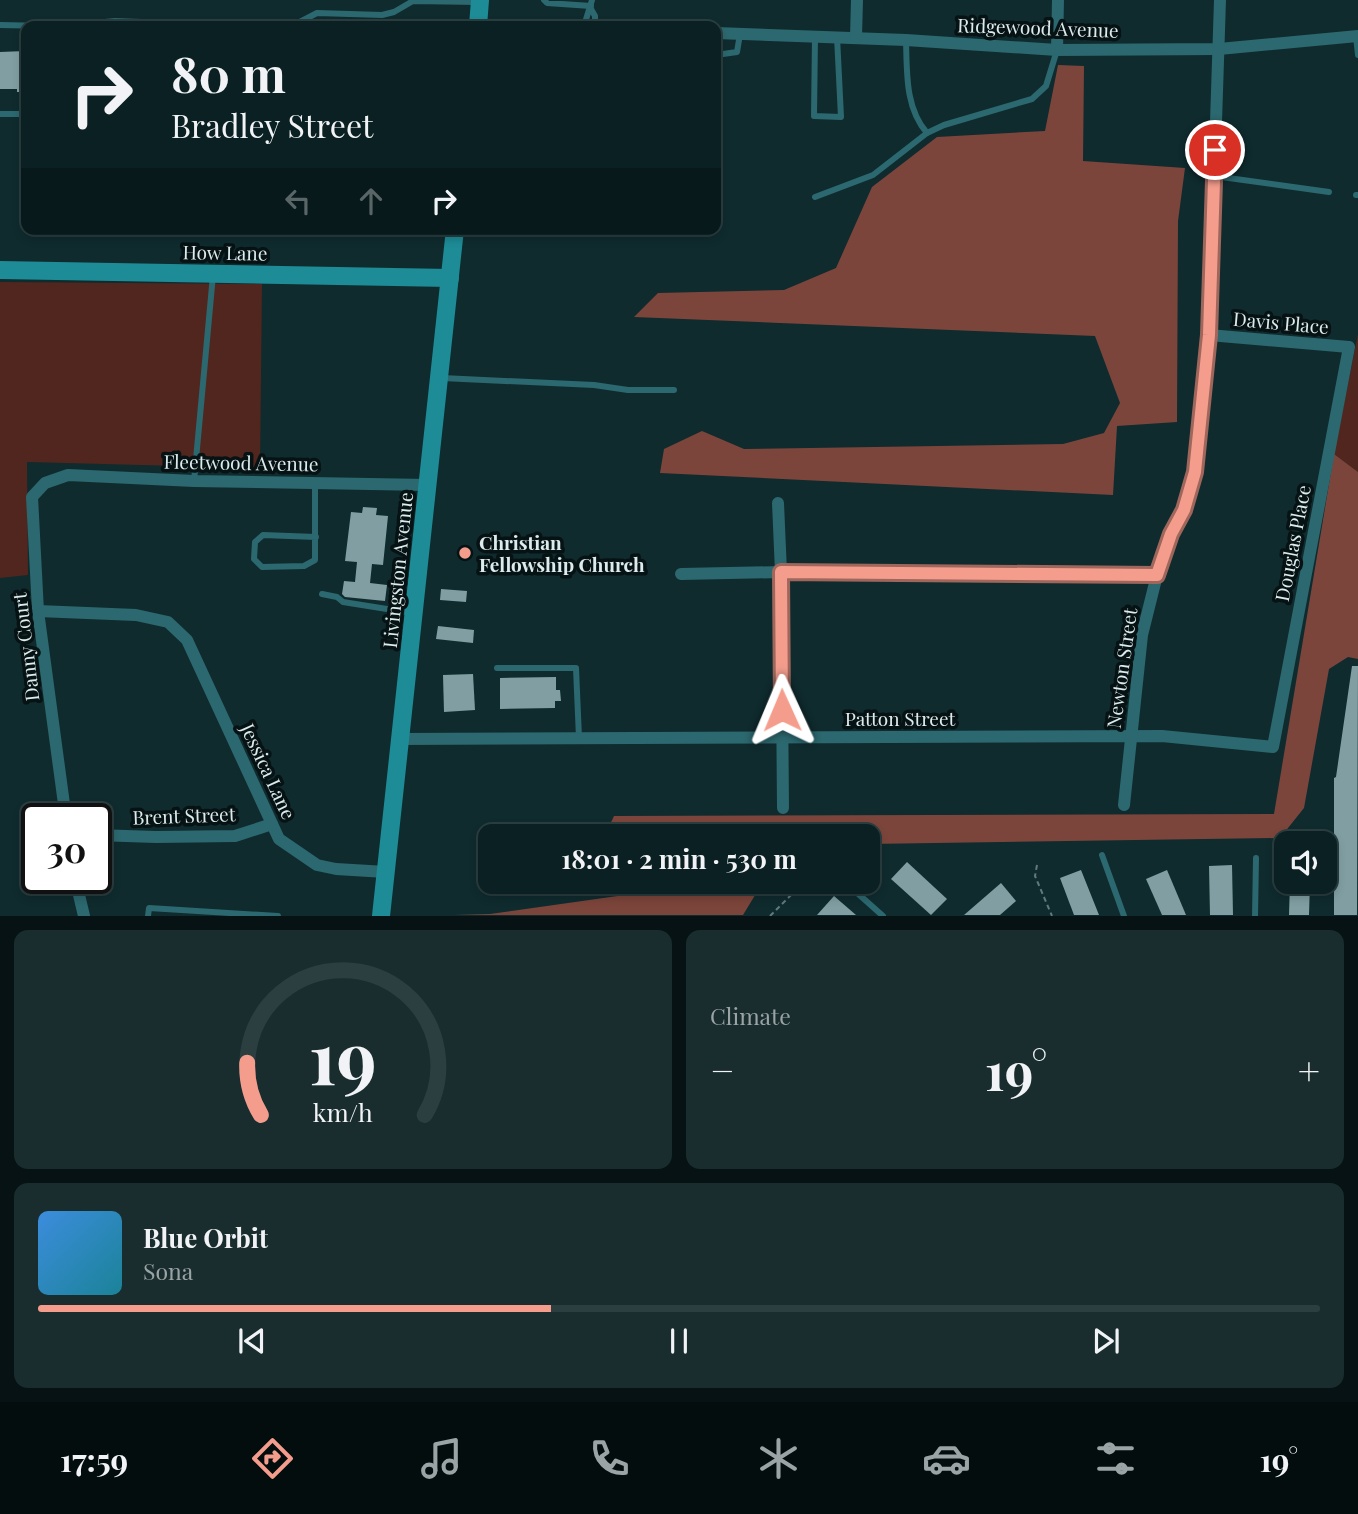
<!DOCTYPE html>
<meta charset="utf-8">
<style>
body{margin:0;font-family:"Playfair Display",serif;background:#192d2f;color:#f1f3f6;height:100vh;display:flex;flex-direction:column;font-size:26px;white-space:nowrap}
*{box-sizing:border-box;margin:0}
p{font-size:23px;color:#9aa3a5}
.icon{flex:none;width:38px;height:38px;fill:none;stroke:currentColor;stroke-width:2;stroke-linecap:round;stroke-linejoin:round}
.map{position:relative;height:916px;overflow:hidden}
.drawer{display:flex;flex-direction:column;gap:14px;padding:14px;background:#061213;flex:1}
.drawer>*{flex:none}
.top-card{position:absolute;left:21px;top:21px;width:700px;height:214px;border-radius:14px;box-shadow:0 4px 10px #0003,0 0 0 2px #2b3e40;background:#0b2022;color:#f1f3f6;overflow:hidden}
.controls{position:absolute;left:1274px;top:831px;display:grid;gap:14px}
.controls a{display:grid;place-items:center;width:63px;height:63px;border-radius:14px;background:#0b2022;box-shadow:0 4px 10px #0003,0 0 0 2px #2b3e40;font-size:35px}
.speed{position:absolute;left:21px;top:803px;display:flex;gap:14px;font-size:35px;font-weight:700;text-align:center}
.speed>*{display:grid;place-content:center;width:91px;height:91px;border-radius:50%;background:#0b2022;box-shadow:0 4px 10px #0003,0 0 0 2px #2b3e40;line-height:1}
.speed .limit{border:4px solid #111;border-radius:10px;background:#fff;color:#111}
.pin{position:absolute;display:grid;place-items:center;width:60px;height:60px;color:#fff;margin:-30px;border:4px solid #fff;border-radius:50%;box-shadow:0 2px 7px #0007}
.me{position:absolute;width:77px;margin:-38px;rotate:359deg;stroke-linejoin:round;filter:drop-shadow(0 0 5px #0008)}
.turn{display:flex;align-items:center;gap:24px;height:147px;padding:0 35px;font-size:32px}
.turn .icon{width:91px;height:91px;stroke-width:2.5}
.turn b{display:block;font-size:49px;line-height:60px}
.lanes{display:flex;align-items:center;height:66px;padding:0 35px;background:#0003;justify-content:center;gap:35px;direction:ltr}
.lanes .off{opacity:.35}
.big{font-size:52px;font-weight:700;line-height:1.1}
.drawer .widget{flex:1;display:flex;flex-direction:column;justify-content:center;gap:10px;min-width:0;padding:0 24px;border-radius:14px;background:#192d2f}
.drawer .dial{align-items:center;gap:0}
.dial svg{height:182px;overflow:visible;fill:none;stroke:#2b3e40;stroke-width:7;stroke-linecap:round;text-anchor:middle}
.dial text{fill:#f1f3f6;stroke:none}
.song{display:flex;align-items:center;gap:21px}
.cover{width:84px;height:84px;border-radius:10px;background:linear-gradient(135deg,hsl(210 70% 55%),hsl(190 70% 35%))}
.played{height:7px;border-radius:4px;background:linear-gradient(90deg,#f49d8d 40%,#2b3e40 40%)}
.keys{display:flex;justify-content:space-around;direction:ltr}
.heat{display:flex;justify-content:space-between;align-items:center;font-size:38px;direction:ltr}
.drawer .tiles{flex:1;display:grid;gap:14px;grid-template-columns:1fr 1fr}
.widget:last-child{grid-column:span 2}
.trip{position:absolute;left:478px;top:824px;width:402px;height:70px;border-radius:14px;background:#0b2022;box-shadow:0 4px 10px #0003,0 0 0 2px #2b3e40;font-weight:700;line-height:70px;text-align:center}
.dock{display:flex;height:112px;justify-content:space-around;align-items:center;background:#040d0e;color:#9aa3a5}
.dock .icon{width:49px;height:49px}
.dock .selected{color:#f49d8d}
.dock b{font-size:32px;color:#f1f3f6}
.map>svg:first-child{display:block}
.green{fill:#51261e}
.forest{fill:#7c453b}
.building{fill:#819fa3}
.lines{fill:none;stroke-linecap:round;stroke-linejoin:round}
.path{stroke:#637a7d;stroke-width:2;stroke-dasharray:5 3.5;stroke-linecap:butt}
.lane{stroke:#2c686f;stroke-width:6}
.street{stroke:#2c686f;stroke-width:12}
.secondary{stroke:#1d8c97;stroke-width:18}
.route-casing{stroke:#9f665c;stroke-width:18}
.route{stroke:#f49d8d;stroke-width:12}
.poi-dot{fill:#f49d8d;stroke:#061213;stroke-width:2.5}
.labels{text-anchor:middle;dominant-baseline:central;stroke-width:7;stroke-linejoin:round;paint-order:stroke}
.street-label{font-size:19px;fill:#dcecee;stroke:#061213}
.poi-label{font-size:19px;font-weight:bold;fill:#dcecee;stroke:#061213;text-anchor:start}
</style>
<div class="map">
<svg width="1358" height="916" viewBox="0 0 1358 916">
<rect width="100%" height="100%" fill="#0f2b2e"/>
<g class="green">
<path d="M0,282L262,284L260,468L27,462L28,575L0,578Z"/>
<path d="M1358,334V472L1334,454Z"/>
</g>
<g class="forest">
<path d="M1058,65L1084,66L1083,161L1185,168L1178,221L1177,422L1117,426L1113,495L660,473L664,449L702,431L744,449L1063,444L1104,433L1120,403L1095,336L634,317L658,293L784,290L836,268L872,187L937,137L1045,131Z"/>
<path d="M1334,454L1358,472V659L1348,657L1329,669L1304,808L1280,838L868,844V836L605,835L614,816L1274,814Z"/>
<path d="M681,882H763L743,915H454L490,914L681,887Z"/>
</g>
<g class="building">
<path d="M25,51L26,92H17V89H0V52Z"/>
<path d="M363,507L377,508L376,515L388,516L383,565L372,564L370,583L387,585L385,601L345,597L342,594L344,581L355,582L357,562L345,561L351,512L362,513Z"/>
<path d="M441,589L467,591L466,602L440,600Z"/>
<path d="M438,626L474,630L473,643L436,639Z"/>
<path d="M1352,666H1358L1357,915H1334V778L1336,777Z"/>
<path d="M473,674L475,710L444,712L443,675Z"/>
<path d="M556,677V690H560L561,701H555V708L500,709V678Z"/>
<path d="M907,862L947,899L931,915L891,879Z"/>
<path d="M1232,865L1233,915H1210L1209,866Z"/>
<path d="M1081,870L1099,915H1074L1060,878Z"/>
<path d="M1167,870L1186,915H1162L1146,879Z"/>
<path d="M1290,882H1310L1309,915H1289Z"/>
<path d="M1001,883L1016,901L1000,915H964Z"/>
<path d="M834,896L856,915H817Z"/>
</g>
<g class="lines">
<g class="path">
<path d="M1037,865L1035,876L1052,916"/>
<path d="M770,916L804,882"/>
</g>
<g class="lane">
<path d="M544,0L547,3L591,6"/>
<path d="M591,9L595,16V26"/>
<path d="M0,25L50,26"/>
<path d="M65,26L115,21L222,25H294L317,13L382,15L394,12L413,1L478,2"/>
<path d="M584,26L592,0"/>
<path d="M1356,36L1358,55"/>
<path d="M815,37L814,116L841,117L837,37"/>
<path d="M906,40C907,72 905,108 927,133"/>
<path d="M716,55L737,52L740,34"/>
<path d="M0,114H26"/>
<path d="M1214,176L1329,192"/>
<path d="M1356,195H1358"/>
<path d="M815,197L873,175L927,133L944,125L1032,99L1046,86L1057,50"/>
<path d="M442,378L594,385L628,390H674"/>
<path d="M194,481L213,275"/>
<path d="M315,482V560L304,566L262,567L254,559L255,542L263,535L316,537"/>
<path d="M322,594L337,597L343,602L412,613"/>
<path d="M497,668H576L579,738"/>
<path d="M1102,855L1124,916"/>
<path d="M846,883L883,916"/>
<path d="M148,916L149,908L278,916"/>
<path d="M1255,916L1256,858"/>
</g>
<g class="street">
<path d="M716,33L906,40L1057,50L1219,49L1358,36"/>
<path d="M856,37L857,0"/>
<path d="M1057,50L1058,0"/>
<path d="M778,503L781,572L783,808"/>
<path d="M681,574L781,572L1157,575"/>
<path d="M38,611L136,615L168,622L187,640L279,839L317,865L336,869L386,872"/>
<path d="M400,739L1162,736L1273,747L1349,347L1209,335"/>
<path d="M1124,805L1142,635L1157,575L1171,534L1184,511L1195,472L1209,335L1220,0"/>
<path d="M66,819L38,611L32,497L45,483L68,475L194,481L428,485"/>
<path d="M96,835L156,837L235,836L272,824"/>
<path d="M75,878L84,916"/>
</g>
<g class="secondary">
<path d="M478,26L480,0"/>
<path d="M0,270L450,278"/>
<path d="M381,916L455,229"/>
</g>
</g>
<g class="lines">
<g class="route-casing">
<path id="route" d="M782,710L781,572L1157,575L1171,534L1184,510L1195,472L1209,335L1215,150"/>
</g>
<use href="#route" class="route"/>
</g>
<circle class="poi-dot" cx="465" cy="553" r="7"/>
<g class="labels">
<g class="street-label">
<text transform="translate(1038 27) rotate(2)">Ridgewood Avenue</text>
<text transform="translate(225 252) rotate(1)">How Lane</text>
<text transform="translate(1281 322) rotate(5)">Davis Place</text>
<text transform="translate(241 462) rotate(1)">Fleetwood Avenue</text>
<text transform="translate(1292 543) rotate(-79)">Douglas Place</text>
<text transform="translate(397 570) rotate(-84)">Livingston Avenue</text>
<text transform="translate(25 647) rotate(-97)">Danny Court</text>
<text transform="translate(1121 668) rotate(-82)">Newton Street</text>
<text x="900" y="718">Patton Street</text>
<text transform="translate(269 771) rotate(65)">Jessica Lane</text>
<text transform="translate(184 815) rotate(-2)">Brent Street</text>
</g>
<g class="poi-label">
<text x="479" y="542">Christian<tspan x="479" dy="22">Fellowship Church</tspan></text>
</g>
</g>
</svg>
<div class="controls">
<a><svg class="icon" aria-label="sound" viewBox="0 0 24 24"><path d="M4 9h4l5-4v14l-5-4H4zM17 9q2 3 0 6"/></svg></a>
</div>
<div class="speed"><div class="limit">30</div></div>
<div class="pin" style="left:1215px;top:150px;background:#d93025"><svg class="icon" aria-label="arrive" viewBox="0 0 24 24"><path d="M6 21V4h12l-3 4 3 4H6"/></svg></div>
<svg class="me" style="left:782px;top:710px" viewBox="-20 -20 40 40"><path d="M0-17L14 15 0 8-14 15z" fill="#f49d8d" stroke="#fff" stroke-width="4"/></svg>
<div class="trip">18:01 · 2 min · 530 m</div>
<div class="top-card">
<div class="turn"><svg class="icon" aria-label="right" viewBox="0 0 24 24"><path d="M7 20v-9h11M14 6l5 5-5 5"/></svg><div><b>80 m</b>Bradley Street</div></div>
<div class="lanes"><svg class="icon off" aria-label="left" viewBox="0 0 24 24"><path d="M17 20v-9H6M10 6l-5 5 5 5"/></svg><svg class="icon off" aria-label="ahead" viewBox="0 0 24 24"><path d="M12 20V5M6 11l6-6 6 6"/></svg><svg class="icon" aria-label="right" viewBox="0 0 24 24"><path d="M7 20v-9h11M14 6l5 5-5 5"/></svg></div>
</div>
</div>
<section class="drawer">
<div class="tiles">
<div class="widget dial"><svg viewBox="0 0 100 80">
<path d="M14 69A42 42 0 1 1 86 69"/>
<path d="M14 69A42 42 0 0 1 8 46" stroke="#f49d8d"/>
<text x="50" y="56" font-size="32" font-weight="700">19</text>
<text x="50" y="72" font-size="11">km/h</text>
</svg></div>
<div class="widget"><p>Climate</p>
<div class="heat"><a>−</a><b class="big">19°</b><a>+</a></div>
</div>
<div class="widget">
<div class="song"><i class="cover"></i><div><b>Blue Orbit</b><p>Sona</p></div></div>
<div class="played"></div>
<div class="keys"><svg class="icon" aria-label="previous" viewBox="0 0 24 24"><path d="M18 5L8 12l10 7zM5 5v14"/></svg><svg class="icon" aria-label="pause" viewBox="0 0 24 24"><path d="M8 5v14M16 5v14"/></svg><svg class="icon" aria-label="next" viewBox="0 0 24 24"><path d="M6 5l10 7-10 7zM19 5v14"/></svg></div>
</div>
</div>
</section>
<nav class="dock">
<b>17:59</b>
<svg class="icon selected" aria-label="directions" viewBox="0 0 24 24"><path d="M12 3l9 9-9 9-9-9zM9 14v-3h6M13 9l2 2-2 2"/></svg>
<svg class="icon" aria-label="music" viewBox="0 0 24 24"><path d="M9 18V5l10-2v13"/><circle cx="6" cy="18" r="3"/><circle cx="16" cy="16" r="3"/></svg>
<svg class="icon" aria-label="phone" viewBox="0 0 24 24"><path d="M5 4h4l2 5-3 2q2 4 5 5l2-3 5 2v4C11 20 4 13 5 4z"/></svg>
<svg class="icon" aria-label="climate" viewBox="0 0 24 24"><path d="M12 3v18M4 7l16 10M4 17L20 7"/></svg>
<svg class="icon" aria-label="car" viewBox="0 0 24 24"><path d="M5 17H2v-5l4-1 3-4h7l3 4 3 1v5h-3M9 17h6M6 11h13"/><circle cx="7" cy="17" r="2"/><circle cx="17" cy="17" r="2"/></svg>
<svg class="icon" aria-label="filters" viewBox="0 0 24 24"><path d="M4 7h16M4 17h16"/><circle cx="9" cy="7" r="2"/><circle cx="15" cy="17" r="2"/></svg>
<b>19°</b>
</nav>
